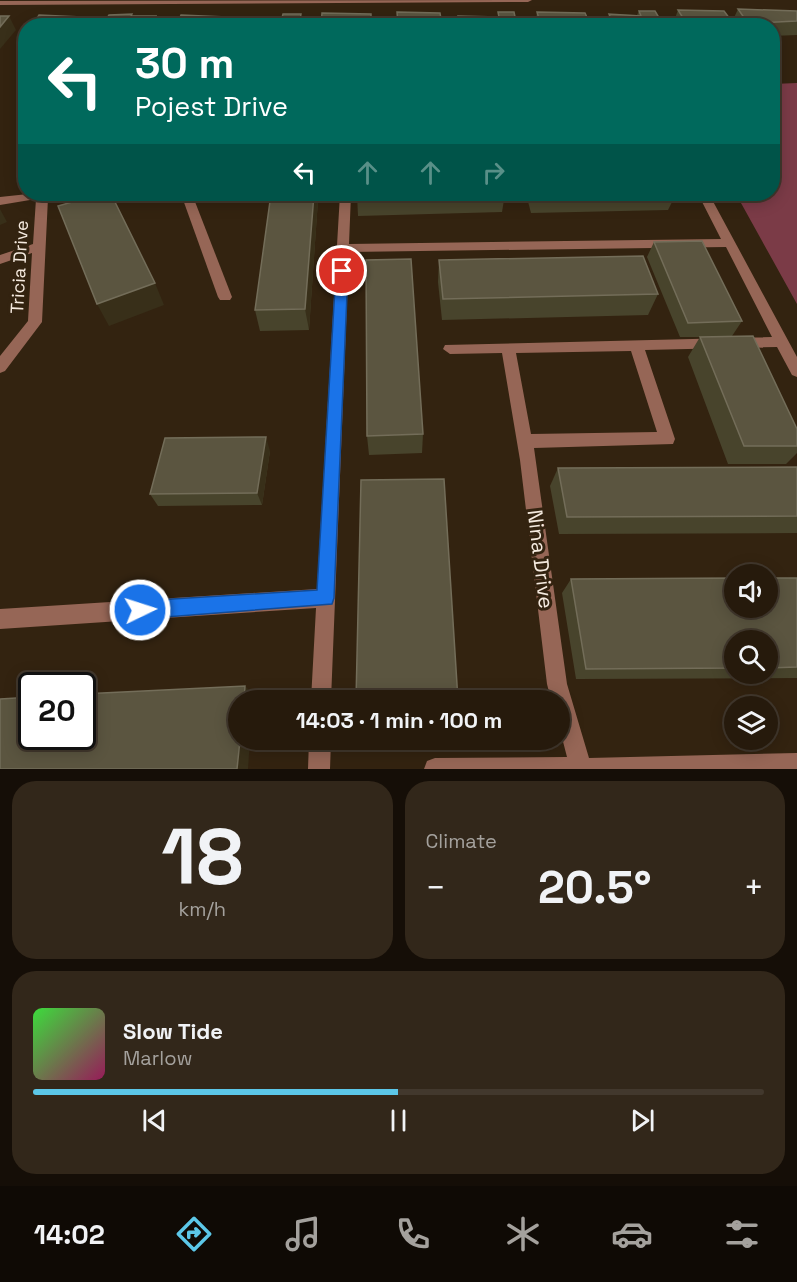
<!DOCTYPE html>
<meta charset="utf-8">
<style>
body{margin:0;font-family:"Space Grotesk",sans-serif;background:#32271a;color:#f1f3f6;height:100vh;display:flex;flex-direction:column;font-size:22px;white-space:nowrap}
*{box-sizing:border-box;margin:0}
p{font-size:20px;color:#a4a19d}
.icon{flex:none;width:33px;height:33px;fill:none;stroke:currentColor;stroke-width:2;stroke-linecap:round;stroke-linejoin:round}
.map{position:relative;height:769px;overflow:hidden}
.panel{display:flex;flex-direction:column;gap:12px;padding:12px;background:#150e07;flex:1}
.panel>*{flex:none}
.hud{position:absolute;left:18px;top:18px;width:762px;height:183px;border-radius:24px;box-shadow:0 3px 15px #0003,0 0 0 2px #42382d;background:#00695c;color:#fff;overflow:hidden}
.fabs{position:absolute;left:724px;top:564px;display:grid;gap:12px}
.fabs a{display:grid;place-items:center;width:54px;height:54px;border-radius:50%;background:#261a0c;box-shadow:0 3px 15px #0003,0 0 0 2px #42382d;font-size:30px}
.speed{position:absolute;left:18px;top:672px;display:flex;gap:12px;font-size:30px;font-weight:700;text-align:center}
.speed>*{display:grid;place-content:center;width:78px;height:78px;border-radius:50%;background:#261a0c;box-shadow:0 3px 15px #0003,0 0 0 2px #42382d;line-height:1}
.speed .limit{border:3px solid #111;border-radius:9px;background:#fff;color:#111}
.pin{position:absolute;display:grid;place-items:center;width:51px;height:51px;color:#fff;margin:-26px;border:3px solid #fff;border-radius:50%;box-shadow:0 2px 6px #0007}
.me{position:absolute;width:66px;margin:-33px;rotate:86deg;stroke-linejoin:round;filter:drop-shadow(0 0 4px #0008)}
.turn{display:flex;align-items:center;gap:21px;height:126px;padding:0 18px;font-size:27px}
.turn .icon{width:78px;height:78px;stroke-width:2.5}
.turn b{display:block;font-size:42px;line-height:51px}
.lanes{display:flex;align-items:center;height:57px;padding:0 18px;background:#0003;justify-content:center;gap:30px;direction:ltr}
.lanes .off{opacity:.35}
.big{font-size:45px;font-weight:700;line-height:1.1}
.panel .widget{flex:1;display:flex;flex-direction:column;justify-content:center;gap:9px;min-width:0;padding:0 21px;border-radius:24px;background:#32271a}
.panel .dial{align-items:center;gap:0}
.dial b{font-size:78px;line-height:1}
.song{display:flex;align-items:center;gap:18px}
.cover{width:72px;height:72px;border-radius:9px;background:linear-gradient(135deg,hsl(120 70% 55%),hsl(330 70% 35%))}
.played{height:6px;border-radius:3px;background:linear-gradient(90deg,#5cc7e8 50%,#42382d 50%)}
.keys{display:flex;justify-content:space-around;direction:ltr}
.heat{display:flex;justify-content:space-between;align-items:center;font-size:33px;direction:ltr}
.panel .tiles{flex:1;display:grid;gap:12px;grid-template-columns:1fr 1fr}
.widget:last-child{grid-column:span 2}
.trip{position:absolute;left:228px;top:690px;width:342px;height:60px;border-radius:30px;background:#261a0c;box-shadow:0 3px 15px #0003,0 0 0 2px #42382d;font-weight:700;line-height:60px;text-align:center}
.dock{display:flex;height:96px;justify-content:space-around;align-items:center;background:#0f0a05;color:#a4a19d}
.dock .icon{width:42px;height:42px}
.dock .current{color:#5cc7e8}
.dock b{font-size:27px;color:#f1f3f6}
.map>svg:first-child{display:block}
.forest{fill:#7b3b47}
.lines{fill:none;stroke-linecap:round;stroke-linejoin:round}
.minor{fill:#966656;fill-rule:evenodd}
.wall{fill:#48442c;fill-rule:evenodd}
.shaded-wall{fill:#382f19}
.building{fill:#5b5540;stroke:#736d59;stroke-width:1.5}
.route{fill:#1a73e8;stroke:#114b97;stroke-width:1.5}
.labels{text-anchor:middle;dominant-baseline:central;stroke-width:6;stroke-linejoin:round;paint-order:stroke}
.street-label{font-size:18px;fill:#f5eadf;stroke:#332310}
.near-street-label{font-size:21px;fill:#f5eadf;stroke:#332310}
</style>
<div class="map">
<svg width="797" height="769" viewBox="0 0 797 769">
<rect width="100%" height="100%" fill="#332310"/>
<path class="forest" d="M797,83V304L736,194H772L773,84Z"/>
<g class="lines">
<g class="minor">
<path d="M532,0L528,2L0,5V1Z"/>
<path d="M28,194H106L100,198H48L42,322L5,371L0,373V356L28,321L32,253L0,264V255L33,244L36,199L0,205V197Z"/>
<path d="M181,194H192L232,297L230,300H220L218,297Z"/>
<path d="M340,194H351L349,244L721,239L698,194H709L797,357V377L792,375L777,347L645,350L675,439L673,444L534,448L567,684L589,758L797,753V769H424L427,761L435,758L567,757L560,730V700H551L547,684L520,460L502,353L450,354L443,349L445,345L772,337L726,247L349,252L331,700H311L316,608L0,629V609L317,589ZM631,351L657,432L531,434L516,353Z"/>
<path d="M309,740H331L330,769H308Z"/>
</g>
</g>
<g class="wall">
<path d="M738,9L797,11V35L772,36V26H733L732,24L731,26H674L673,24L678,10L732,22Z"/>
<path d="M639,11L664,26H606L609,14L637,15Z"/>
<path d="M537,12L590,24V26H535Z"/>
<path d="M271,194H317L318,200L309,330L260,331L255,310Z"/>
<path d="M357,194H505L502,212L358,216Z"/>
<path d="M526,194H676L668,210L531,213Z"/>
<path d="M654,242L742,321L732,336L797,429V453L786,464H728L688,357L700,337H680L647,257Z"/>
<path d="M439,260L658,294L648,315L442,320L438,282Z"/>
<path d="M423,434L422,453L369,455L367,436Z"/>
<path d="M270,451L262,505L158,506L150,494Z"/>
<path d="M797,467V533L559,534L550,486L558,468Z"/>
<path d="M797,578V678L576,679L562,593L571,579ZM735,640H768V674H735Z"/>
</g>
<g class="shaded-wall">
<path d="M301,14L302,26H299Z"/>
<path d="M9,16L16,30L0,49V27Z"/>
<path d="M156,16L159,26H152Z"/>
<path d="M81,17L85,26H76Z"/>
<path d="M226,17L228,26H223Z"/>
<path d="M314,194H317L318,200L309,330L305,309Z"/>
<path d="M0,209L7,222L0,225Z"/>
<path d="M155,283L164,305L109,326L97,304Z"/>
<path d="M266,437L270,451L262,505L257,493Z"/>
<path d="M245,686L254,695V700H244Z"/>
<path d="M240,740H250L248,769H237Z"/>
</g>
<g class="building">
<path d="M738,9L797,11V21L756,23L753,19H745Z"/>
<path d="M678,10L724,11L733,23H712L714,26H688Z"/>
<path d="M639,11H655L664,26H615L609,14L641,16Z"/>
<path d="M397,12L440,13L442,25L384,26V24H398Z"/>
<path d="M498,12H514L517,26H460L458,16L499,17Z"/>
<path d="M537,12L585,13L590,24H564L565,26H541Z"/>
<path d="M322,13L371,14V26H321Z"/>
<path d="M132,14L131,16H156L152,26H102L109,15Z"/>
<path d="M283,14H301L299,26H249L251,17L282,18Z"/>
<path d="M39,15L81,17L76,26H32Z"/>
<path d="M181,15L226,17L223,26H176Z"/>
<path d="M0,16H9L0,27Z"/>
<path d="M100,194H111L155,283L97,304L58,206Z"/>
<path d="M271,194H314L305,309L255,310Z"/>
<path d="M702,241L742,321L688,323L654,242Z"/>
<path d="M643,256L658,294L443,299L439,260Z"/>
<path d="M411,259L423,434L367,436L366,260Z"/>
<path d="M753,336L797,429V446H744L700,337Z"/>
<path d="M266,437L257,493L150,494L165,438Z"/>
<path d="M797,467V516L567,517L558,468Z"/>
<path d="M444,479L458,700H356L361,480Z"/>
<path d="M735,578V608H768V578H797V667L768,668V640H735V668L586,669L571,579Z"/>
<path d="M245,686L244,700H238V740H240L237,769H0V699L32,697V736H82V694Z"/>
</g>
<path class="route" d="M342,267L348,271L334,598L332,604L140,619L133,616L131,610L133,604L140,601L317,590L336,271Z"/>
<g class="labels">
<g class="street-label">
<text transform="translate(19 267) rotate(-87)">Tricia Drive</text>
</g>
<g class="near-street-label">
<text transform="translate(541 559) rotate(83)">Nina Drive</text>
</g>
</g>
</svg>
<div class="fabs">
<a><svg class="icon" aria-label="sound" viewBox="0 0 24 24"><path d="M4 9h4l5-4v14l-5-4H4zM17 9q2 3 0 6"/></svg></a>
<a><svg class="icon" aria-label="search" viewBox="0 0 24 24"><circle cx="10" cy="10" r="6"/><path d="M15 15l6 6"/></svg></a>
<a><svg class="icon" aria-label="layers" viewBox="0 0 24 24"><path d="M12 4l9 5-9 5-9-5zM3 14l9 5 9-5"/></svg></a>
</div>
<div class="speed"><div class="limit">20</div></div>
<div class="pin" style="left:342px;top:271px;background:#d93025"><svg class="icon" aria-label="arrive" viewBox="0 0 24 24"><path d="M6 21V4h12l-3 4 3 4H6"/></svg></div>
<svg class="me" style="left:140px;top:610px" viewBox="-20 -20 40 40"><circle r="17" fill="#1a73e8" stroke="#fff" stroke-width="3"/><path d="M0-11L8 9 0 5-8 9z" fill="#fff"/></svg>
<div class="trip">14:03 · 1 min · 100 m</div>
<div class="hud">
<div class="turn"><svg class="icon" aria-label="left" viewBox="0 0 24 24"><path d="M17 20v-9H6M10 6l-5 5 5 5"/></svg><div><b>30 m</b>Pojest Drive</div></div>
<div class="lanes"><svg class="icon" aria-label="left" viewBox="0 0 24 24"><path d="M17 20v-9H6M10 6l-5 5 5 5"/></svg><svg class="icon off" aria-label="ahead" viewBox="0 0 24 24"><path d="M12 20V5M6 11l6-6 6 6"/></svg><svg class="icon off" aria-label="ahead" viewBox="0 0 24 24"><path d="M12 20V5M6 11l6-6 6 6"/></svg><svg class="icon off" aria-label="right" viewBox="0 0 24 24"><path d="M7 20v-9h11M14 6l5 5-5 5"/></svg></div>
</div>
</div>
<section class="panel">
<div class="tiles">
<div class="widget dial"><b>18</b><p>km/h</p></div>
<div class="widget"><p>Climate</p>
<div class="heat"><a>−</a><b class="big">20.5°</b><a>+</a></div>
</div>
<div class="widget">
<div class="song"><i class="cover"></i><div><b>Slow Tide</b><p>Marlow</p></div></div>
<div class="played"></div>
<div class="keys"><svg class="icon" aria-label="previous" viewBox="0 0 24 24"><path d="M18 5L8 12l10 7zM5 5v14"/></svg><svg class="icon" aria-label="pause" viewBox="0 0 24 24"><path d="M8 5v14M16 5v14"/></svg><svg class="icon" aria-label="next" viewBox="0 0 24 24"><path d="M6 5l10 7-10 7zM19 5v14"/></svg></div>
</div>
</div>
</section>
<nav class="dock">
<b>14:02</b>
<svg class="icon current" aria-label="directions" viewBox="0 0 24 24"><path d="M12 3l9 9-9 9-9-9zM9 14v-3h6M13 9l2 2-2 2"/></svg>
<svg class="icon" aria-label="music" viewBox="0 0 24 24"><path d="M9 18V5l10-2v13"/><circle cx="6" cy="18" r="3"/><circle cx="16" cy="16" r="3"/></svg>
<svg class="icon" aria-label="phone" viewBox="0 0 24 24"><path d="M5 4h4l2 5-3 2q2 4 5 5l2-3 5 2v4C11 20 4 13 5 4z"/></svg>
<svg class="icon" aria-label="climate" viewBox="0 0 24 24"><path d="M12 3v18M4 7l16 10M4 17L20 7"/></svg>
<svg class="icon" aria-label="car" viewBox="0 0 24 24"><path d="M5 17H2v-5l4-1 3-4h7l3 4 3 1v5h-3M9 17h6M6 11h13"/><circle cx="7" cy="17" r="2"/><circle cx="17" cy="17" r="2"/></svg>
<svg class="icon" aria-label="filters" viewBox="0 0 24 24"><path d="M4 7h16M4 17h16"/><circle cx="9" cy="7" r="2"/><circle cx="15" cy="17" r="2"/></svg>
</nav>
